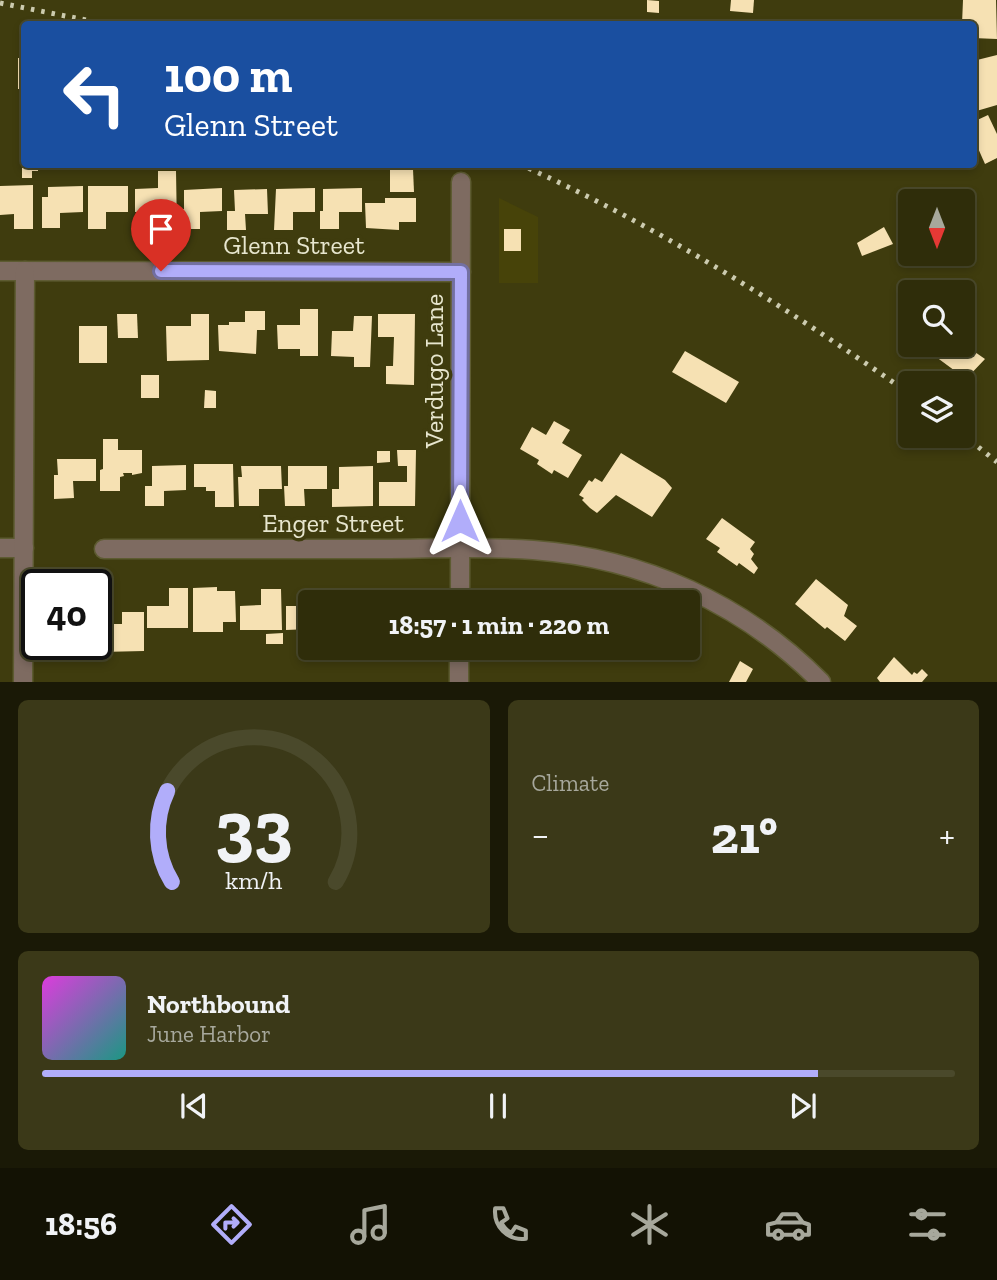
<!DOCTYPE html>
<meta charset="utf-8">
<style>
body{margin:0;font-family:"Zilla Slab",serif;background:#3b3918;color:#f1f3f6;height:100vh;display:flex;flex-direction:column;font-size:26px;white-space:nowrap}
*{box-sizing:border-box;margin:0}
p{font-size:23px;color:#a7a89c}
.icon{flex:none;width:38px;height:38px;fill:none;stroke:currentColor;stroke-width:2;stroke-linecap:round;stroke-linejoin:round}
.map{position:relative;height:682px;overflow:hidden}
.side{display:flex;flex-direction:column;gap:18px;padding:18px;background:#1a1906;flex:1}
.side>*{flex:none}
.banner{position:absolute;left:21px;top:21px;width:956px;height:147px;border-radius:7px;box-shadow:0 4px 10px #0003,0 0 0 2px #4a492b;background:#1a4fa0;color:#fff;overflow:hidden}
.needle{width:46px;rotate:180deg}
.fabs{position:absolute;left:898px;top:189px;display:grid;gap:14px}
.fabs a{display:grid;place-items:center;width:77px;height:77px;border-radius:7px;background:#2f2d0a;box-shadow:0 4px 10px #0003,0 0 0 2px #4a492b;font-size:35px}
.speed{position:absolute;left:21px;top:569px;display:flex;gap:14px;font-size:35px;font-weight:700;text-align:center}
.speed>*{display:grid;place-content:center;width:91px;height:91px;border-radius:50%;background:#2f2d0a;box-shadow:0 4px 10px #0003,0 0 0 2px #4a492b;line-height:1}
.speed .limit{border:4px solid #111;border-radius:10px;background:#fff;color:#111}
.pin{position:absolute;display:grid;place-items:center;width:60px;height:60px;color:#fff;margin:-72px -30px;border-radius:50% 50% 50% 0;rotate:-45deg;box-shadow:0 0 7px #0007}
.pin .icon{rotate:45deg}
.me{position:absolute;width:77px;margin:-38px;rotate:0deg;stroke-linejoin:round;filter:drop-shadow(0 0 5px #0008)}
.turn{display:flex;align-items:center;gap:24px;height:147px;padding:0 28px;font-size:32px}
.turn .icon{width:91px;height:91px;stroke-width:2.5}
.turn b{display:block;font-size:49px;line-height:60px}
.big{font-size:52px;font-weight:700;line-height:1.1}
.side .tile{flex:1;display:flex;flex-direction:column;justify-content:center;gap:10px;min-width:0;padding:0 24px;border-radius:10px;background:#3b3918}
.side .dial{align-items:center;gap:0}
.dial svg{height:182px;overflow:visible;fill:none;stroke:#4a492b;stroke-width:7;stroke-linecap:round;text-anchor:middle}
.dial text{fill:#f1f3f6;stroke:none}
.song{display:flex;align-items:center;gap:21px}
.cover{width:84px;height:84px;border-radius:10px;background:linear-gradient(135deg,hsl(300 70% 55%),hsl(170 70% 35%))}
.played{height:7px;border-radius:4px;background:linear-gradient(90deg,#b1adfa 85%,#4a492b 85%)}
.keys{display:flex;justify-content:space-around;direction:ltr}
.heat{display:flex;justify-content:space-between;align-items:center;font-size:38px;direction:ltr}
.side .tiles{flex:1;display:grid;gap:18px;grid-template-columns:1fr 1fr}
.tile:last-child{grid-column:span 2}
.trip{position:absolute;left:298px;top:590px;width:402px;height:70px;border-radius:7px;background:#2f2d0a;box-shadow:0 4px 10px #0003,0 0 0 2px #4a492b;font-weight:700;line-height:70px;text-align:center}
.tab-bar{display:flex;height:112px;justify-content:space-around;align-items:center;background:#131204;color:#a7a89c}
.tab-bar .icon{width:49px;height:49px}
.tab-bar .active{color:#b1adfa}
.tab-bar b{font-size:32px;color:#f1f3f6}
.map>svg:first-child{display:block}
.built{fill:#474309}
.building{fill:#f6e1b3}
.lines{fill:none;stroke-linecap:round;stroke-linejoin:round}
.minor-casing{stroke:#5d5b31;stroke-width:21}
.tertiary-casing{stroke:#5d5b31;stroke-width:21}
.minor{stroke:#7e6b61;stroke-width:18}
.tertiary{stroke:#7e6b61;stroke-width:18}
.rail{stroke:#cccbaf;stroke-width:5;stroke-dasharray:3.5 7;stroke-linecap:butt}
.route-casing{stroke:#7370a2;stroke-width:18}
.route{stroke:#b1adfa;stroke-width:12}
.labels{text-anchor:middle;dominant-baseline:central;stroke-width:7;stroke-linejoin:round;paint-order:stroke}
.street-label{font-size:26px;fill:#e7e6ce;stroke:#3f3c0e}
</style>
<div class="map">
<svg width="997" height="682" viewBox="0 0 997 682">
<rect width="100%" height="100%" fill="#3f3c0e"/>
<path class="built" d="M499,198L538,217V283H499Z"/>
<g class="building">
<path d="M647,0L659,1V13L647,12Z"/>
<path d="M731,0H754L753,13L730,11Z"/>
<path d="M963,0H996L997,39L973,38V24H962Z"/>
<path d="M997,55V105L973,112V61Z"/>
<rect x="18" y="58" width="6" height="31"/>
<path d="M988,115L997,134V158L985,164L973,137V122Z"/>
<path d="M22,163L38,164V171H32V178H22Z"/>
<path d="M413,169L414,192H390V170Z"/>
<path d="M158,171H176L177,230H157V212H135V189L158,188Z"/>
<path d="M33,185V229H14V214L0,215V186Z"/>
<path d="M83,186V212L60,213V228H42V197H48V187Z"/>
<path d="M88,186H128V212H106V229H88Z"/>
<path d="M222,188V211L200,212V229H181V209H184V190Z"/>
<path d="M315,188V212H293V230H274L276,189Z"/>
<path d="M362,188V212H339V229H320V211H323V189Z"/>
<path d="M267,189L268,214H245L246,230H227V211H235L234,190Z"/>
<path d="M385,198H416V222H399V230L366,228L365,203H385Z"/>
<path d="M884,227L893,244L862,256L857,243Z"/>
<rect x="504" y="229" width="17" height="22"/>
<path d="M300,309H318V356H300V349H278L277,325H300Z"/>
<path d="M245,311H265V330H257L256,354L219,351L218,325H229V322H245Z"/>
<path d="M117,314H137L138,338H118Z"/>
<path d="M191,314H209V360L167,361L166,326H191Z"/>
<path d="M378,314H415L414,385L386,384V366H393L394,337H378Z"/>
<path d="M354,316H372L370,367H354V357L331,356L332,331H353Z"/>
<rect x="79" y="326" width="28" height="37"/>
<path d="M962,343L985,359L966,379L928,351L933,345H962Z"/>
<path d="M685,351L739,382L726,403L672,372Z"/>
<rect x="141" y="375" width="18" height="23"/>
<path d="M205,390L216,391V408H204Z"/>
<path d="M554,421L570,430L562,443L582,455L568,478L554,470L552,474L537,464L539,460L520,449L532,427L546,435Z"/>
<path d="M103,439H118V450H142V473L132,475V473H123L124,476L120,477V491H100V470L103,469Z"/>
<path d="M397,450H416L415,506H379V482H407V466H398Z"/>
<path d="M377,451H390V462L377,463Z"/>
<path d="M621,453L665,480L672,488L652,517L616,495L597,513L590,508L582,500L584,498L579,495L589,480L592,482L595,478L602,482Z"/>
<path d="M57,459H96V481H73L74,498L54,499V475H58Z"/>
<path d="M194,464H233L234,507H215V491H206V487H194Z"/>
<path d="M186,465V490L164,491V506H145V486H152V466Z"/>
<path d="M241,466H281L282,489H259V506H239L238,477H242Z"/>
<path d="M288,466H327V489H304L305,506H285L284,486H288Z"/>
<path d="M373,466V506L332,507V489H339V467Z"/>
<path d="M722,518L755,542L750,549L754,554L751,559L758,568L754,574L739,563L737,566L717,552L720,548L706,539Z"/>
<path d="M816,579L848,605L844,616L857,626L845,641L827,627L825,629L795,604Z"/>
<path d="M217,587V591H235L236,622H223V632H193V588Z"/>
<path d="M169,588H188V628H147V606H169Z"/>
<rect x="308" y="588" width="20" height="14"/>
<path d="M416,588V602H378V589Z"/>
<path d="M261,589H281L282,630H240V606L261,605Z"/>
<path d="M332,589H351L352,602H332Z"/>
<path d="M286,606H310V629L286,630Z"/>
<path d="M122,612H144V651L101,652V624H122Z"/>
<path d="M283,633V644H266V634Z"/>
<rect x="56" y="644" width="18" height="9"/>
<path d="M530,648H546L548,651L536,658Z"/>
<path d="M894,657L912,675L914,672L917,674L922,669L928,675L922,682H880L877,678Z"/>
<path d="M740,661L753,669L746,682H729Z"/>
</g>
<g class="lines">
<g class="minor-casing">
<g id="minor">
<path d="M0,271L461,272"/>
<path d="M0,548H24"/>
<path d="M104,549C192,549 281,549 369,549C424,549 479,546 533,550C643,558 744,604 821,682"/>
<path d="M23,682L25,271"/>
</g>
</g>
<g class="tertiary-casing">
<g id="tertiary">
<path d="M460,602L461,182"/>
<path d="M459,682V648"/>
</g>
</g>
<use href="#minor" class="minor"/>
<use href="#tertiary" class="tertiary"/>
<g class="rail">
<path d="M0,3L106,24"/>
<path d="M519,164C658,226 786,307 910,394"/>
<path d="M962,434L997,462"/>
</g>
</g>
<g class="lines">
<g class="route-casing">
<path id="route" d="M161,271L461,272L460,521"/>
</g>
<use href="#route" class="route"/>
</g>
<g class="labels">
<g class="street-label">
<text x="294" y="245">Glenn Street</text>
<text transform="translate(434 371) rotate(-90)">Verdugo Lane</text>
<text x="333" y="523">Enger Street</text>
</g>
</g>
</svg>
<div class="fabs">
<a><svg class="needle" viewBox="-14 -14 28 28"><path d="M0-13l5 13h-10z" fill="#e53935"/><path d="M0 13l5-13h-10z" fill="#a7a89c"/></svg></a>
<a><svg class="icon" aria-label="search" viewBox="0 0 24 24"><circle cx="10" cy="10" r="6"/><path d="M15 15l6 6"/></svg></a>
<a><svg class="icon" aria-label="layers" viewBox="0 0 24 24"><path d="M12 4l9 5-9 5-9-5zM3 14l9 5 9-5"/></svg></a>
</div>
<div class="speed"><div class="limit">40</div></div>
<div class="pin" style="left:161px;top:271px;background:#d93025"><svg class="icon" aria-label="arrive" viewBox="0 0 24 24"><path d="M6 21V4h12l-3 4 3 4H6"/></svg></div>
<svg class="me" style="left:460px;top:521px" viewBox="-20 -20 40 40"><path d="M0-17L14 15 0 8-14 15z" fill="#b1adfa" stroke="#fff" stroke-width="4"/></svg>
<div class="trip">18:57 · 1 min · 220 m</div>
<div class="banner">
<div class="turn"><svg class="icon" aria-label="left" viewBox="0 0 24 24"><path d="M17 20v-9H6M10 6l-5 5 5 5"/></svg><div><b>100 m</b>Glenn Street</div></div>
</div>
</div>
<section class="side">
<div class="tiles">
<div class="tile dial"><svg viewBox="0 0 100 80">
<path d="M14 69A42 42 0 1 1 86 69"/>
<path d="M14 69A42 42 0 0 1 12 29" stroke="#b1adfa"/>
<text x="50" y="56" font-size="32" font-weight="700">33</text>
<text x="50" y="72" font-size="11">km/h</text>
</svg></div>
<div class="tile"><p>Climate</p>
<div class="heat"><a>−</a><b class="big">21°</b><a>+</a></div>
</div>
<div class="tile">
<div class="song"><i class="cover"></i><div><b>Northbound</b><p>June Harbor</p></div></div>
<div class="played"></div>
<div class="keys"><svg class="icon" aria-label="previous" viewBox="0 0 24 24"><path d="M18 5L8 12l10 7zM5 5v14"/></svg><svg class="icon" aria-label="pause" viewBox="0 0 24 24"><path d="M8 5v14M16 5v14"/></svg><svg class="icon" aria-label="next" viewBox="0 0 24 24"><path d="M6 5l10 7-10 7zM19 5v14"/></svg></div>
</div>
</div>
</section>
<nav class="tab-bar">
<b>18:56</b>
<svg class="icon active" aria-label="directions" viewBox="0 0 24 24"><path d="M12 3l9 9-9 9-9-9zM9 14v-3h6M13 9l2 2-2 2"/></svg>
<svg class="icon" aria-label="music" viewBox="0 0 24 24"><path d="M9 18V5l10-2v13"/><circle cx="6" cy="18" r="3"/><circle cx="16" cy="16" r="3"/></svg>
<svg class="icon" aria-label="phone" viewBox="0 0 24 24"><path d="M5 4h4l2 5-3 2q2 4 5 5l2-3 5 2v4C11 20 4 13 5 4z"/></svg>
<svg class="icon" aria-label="climate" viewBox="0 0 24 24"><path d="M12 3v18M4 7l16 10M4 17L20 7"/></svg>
<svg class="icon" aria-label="car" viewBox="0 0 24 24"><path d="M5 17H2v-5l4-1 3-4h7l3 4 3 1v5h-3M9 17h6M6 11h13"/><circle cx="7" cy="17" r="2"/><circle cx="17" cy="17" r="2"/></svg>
<svg class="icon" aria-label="filters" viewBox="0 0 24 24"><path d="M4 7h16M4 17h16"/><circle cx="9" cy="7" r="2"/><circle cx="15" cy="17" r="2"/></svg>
</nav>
